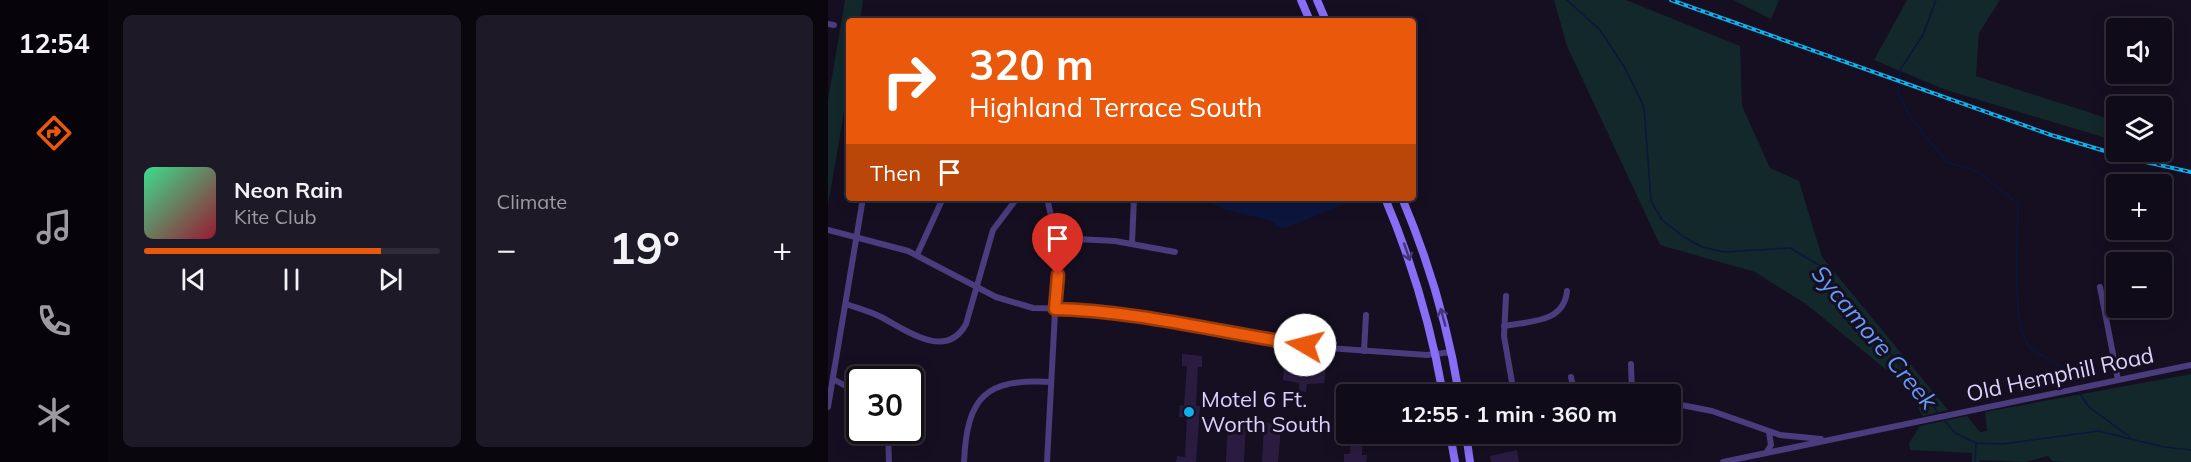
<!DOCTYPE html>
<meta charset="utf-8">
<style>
body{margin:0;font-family:Mulish,sans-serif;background:#1e1926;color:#f1f3f6;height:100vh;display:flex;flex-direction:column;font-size:22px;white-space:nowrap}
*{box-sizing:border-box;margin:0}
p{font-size:20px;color:#9c9ba2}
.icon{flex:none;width:33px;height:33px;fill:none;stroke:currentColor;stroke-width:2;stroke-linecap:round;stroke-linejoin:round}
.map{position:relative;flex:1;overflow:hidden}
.drawer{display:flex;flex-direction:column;gap:15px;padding:15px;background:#09060e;width:720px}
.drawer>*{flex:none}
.banner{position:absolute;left:18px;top:18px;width:570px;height:183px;border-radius:6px;box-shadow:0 3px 15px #0003,0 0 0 2px #302b38;background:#ea580c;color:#fff;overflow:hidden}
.tools{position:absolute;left:1278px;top:18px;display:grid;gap:12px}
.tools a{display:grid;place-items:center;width:66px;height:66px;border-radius:6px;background:#100b19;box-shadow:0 3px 15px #0003,0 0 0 2px #302b38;font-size:30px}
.speed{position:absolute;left:18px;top:366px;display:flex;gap:12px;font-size:30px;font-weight:700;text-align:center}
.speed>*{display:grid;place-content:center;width:78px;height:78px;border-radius:50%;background:#100b19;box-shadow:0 3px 15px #0003,0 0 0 2px #302b38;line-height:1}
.speed .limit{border:3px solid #111;border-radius:9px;background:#fff;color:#111}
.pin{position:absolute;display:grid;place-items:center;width:51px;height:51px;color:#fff;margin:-62px -26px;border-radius:50% 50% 50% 0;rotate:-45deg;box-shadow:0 0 6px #0007}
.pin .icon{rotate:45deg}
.me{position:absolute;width:66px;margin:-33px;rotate:278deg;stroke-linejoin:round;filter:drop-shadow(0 0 4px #0008)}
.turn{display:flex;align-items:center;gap:21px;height:126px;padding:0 24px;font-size:27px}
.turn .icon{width:78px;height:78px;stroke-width:2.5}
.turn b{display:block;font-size:42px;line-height:51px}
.then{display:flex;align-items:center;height:57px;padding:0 24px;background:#0003;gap:12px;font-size:22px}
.big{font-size:45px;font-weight:700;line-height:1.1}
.drawer .widget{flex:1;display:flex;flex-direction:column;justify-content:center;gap:9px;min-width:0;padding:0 21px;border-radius:9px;background:#1e1926}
.song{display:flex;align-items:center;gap:18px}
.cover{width:72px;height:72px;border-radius:9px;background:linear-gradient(135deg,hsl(150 70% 55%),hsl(350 70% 35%))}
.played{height:6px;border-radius:3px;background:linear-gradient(90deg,#ea580c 80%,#302b38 80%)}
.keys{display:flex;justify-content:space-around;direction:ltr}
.heat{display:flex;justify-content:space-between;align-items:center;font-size:33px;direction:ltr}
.drawer .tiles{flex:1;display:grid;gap:15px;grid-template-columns:repeat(2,1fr)}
.trip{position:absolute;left:508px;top:384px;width:345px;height:60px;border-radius:6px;background:#100b19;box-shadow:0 3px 15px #0003,0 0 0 2px #302b38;font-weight:700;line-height:60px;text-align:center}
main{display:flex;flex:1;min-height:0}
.tabs{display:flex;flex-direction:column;width:108px;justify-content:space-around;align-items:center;background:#06040a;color:#9c9ba2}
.tabs .icon{width:42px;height:42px}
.tabs .selected{color:#ea580c}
.tabs b{font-size:27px;color:#f1f3f6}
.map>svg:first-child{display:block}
.green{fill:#12282b}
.water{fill:#0c163d}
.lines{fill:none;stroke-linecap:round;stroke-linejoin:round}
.stream{stroke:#0c163d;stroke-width:1.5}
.building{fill:#2a1c41}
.minor{stroke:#4a3c7d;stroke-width:6}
.secondary{stroke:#886ef7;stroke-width:8}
.rail-casing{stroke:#0eb1ec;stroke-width:4}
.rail{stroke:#150f21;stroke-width:1.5;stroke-dasharray:4.5;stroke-linecap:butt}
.oneway{stroke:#433577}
.route-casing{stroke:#983908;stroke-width:15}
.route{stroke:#ea580c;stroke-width:10}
.poi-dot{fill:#0eb1ec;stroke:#150f21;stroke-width:2}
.labels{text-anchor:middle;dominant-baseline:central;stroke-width:6;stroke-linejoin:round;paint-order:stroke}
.street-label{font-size:22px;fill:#ddd2fc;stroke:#150f21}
.poi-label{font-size:22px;fill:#ddd2fc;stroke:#150f21;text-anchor:start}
.water-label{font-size:24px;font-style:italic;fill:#669bf6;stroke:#150f21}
</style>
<main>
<nav class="tabs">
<b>12:54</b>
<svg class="icon selected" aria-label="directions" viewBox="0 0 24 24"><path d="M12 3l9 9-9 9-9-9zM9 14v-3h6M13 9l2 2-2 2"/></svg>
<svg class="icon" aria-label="music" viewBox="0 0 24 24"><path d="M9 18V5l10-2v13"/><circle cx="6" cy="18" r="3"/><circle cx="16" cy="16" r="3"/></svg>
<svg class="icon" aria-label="phone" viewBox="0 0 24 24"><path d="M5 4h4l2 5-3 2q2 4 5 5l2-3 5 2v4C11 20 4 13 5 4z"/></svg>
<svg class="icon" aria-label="climate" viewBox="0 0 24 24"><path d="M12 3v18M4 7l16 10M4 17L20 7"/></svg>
</nav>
<section class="drawer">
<div class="tiles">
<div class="widget">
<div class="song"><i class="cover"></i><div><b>Neon Rain</b><p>Kite Club</p></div></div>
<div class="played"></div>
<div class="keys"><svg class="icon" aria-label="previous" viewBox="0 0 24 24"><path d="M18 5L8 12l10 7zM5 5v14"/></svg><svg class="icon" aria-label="pause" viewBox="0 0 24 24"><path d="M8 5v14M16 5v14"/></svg><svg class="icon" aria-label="next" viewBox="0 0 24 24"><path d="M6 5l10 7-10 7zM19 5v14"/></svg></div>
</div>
<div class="widget"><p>Climate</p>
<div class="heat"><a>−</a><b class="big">19°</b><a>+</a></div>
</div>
</div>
</section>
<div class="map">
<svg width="1363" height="462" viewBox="0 0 1363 462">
<rect width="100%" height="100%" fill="#150f21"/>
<g class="green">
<path d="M17,0H35L32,21H21V83L0,205V100Z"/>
<path d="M726,0H798L912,46L914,106L942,168L971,181L994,257L1120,410L1095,416L1078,386L978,304L927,272L832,245L739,46Z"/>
<path d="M905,0H951L943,19Z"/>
<path d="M1079,0H1172L1151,33L1148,76L1288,121V141L1118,90L1046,60Z"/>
<path d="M1363,374V462H1235L1224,461L1220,456L1197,462L1152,460L1151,462H1144V453L1082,450L1081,443L1092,426L1139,416L1152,432L1159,431L1157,412Z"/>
</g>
<path class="water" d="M374,198H532L457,228L450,227L445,221L395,209Z"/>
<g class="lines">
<g class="stream">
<path d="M739,0L772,30L797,68L816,107L823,201L834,220L856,237L874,247L896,252L962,248L991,265L1112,415"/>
<path d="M1108,0L1095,35L1072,70L1070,92L1081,116L1119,162L1151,172L1190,204C1190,232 1183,328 1201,346C1216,361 1242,364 1249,387"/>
<path d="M1250,391L1261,407L1302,437"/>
<path d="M1115,419L1127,433L1148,443L1175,444L1271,431L1336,447L1363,450"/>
<path d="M1147,462L1148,443"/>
</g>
</g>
<g class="building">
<path d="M354,354L374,356V367H370L368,406H372L368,462H348L349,456L357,457L359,417H351L352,405L356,406L359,366H354Z"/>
<path d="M470,358L488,361V365L498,366L496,383L479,384L478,392L471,391V383L455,380L456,363L470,364Z"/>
<path d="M400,420L418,421L416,462H398Z"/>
<path d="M438,422L453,427L450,462H434L436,426Z"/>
<path d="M509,423L519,424V434L535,436L534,455H539L538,462H516V454H522L523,440L508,439Z"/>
<path d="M689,450L691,462H663L662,456Z"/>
</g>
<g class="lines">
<g class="minor">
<path d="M0,24L6,25"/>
<path d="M219,198L228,238L229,275L219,462"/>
<path d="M0,230L80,251L168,297L205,308L244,309L312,316L407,335L500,348L599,355L623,352"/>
<path d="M228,238L287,241L347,252"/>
<path d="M304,243L306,198"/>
<path d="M89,255L115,198"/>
<path d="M1272,287L1290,380"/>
<path d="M678,296L676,336L686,394"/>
<path d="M18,304C29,308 42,311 53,317C78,330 118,361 138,324L165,230L189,198"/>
<path d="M676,326C702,321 736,323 739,291"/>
<path d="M536,351L538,315"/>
<path d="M803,364L804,394"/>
<path d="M743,377L747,394"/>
<path d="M5,379L32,394"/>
<path d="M843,403L884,411L952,435L993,439"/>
<path d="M0,407L35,198"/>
<path d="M60,430L61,462"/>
<path d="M624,440L660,434"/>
<path d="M938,453L943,445L941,432"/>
<path d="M136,462C139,397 157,378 223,382"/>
<path d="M895,462L1363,365"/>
</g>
<g class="secondary">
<path d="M473,0L482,21"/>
<path d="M489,0L498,21"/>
<path d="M557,198C584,262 603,326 615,394"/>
<path d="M574,198C601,262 620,326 631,394"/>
<path d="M622,434L627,462"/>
<path d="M638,434L642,462"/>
</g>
<g class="rail-casing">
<path id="rail" d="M843,0L1223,135L1304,159L1363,172"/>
</g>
<use href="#rail" class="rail"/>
</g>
<defs><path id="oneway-shaft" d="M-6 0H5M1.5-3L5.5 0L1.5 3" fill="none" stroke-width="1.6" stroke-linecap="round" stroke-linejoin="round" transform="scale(1.5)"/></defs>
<g class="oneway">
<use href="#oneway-shaft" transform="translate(579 252) rotate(71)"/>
<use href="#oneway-shaft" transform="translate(615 317) rotate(-105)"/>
</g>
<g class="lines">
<g class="route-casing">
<path id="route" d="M230,275L227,309C311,311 394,333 477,345"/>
</g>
<use href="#route" class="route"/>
</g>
<circle class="poi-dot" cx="361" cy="412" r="6"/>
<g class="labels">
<g class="street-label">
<text transform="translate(1232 374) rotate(-12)">Old Hemphill Road</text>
</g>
<g class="poi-label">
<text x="373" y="399">Motel 6 Ft.<tspan x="373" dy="25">Worth South</tspan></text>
</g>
<g class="water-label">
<text transform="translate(1047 337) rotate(50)">Sycamore Creek</text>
</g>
</g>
</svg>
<div class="tools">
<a><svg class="icon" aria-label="sound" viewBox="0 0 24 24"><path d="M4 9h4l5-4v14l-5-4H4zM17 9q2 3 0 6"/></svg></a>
<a><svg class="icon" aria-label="layers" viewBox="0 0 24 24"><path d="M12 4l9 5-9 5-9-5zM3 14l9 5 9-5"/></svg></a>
<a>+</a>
<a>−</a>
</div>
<div class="speed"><div class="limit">30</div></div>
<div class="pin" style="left:230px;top:275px;background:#d93025"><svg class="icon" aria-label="arrive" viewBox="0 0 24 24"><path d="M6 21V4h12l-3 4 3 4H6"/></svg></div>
<svg class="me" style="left:477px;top:345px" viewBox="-20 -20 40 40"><circle r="19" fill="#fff"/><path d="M0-13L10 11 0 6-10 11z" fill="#ea580c"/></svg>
<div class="trip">12:55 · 1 min · 360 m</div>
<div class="banner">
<div class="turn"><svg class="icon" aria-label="right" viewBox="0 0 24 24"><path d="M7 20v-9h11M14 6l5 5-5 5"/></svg><div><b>320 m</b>Highland Terrace South</div></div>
<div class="then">Then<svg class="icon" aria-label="arrive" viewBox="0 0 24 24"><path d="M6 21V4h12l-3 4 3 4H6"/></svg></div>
</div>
</div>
</main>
